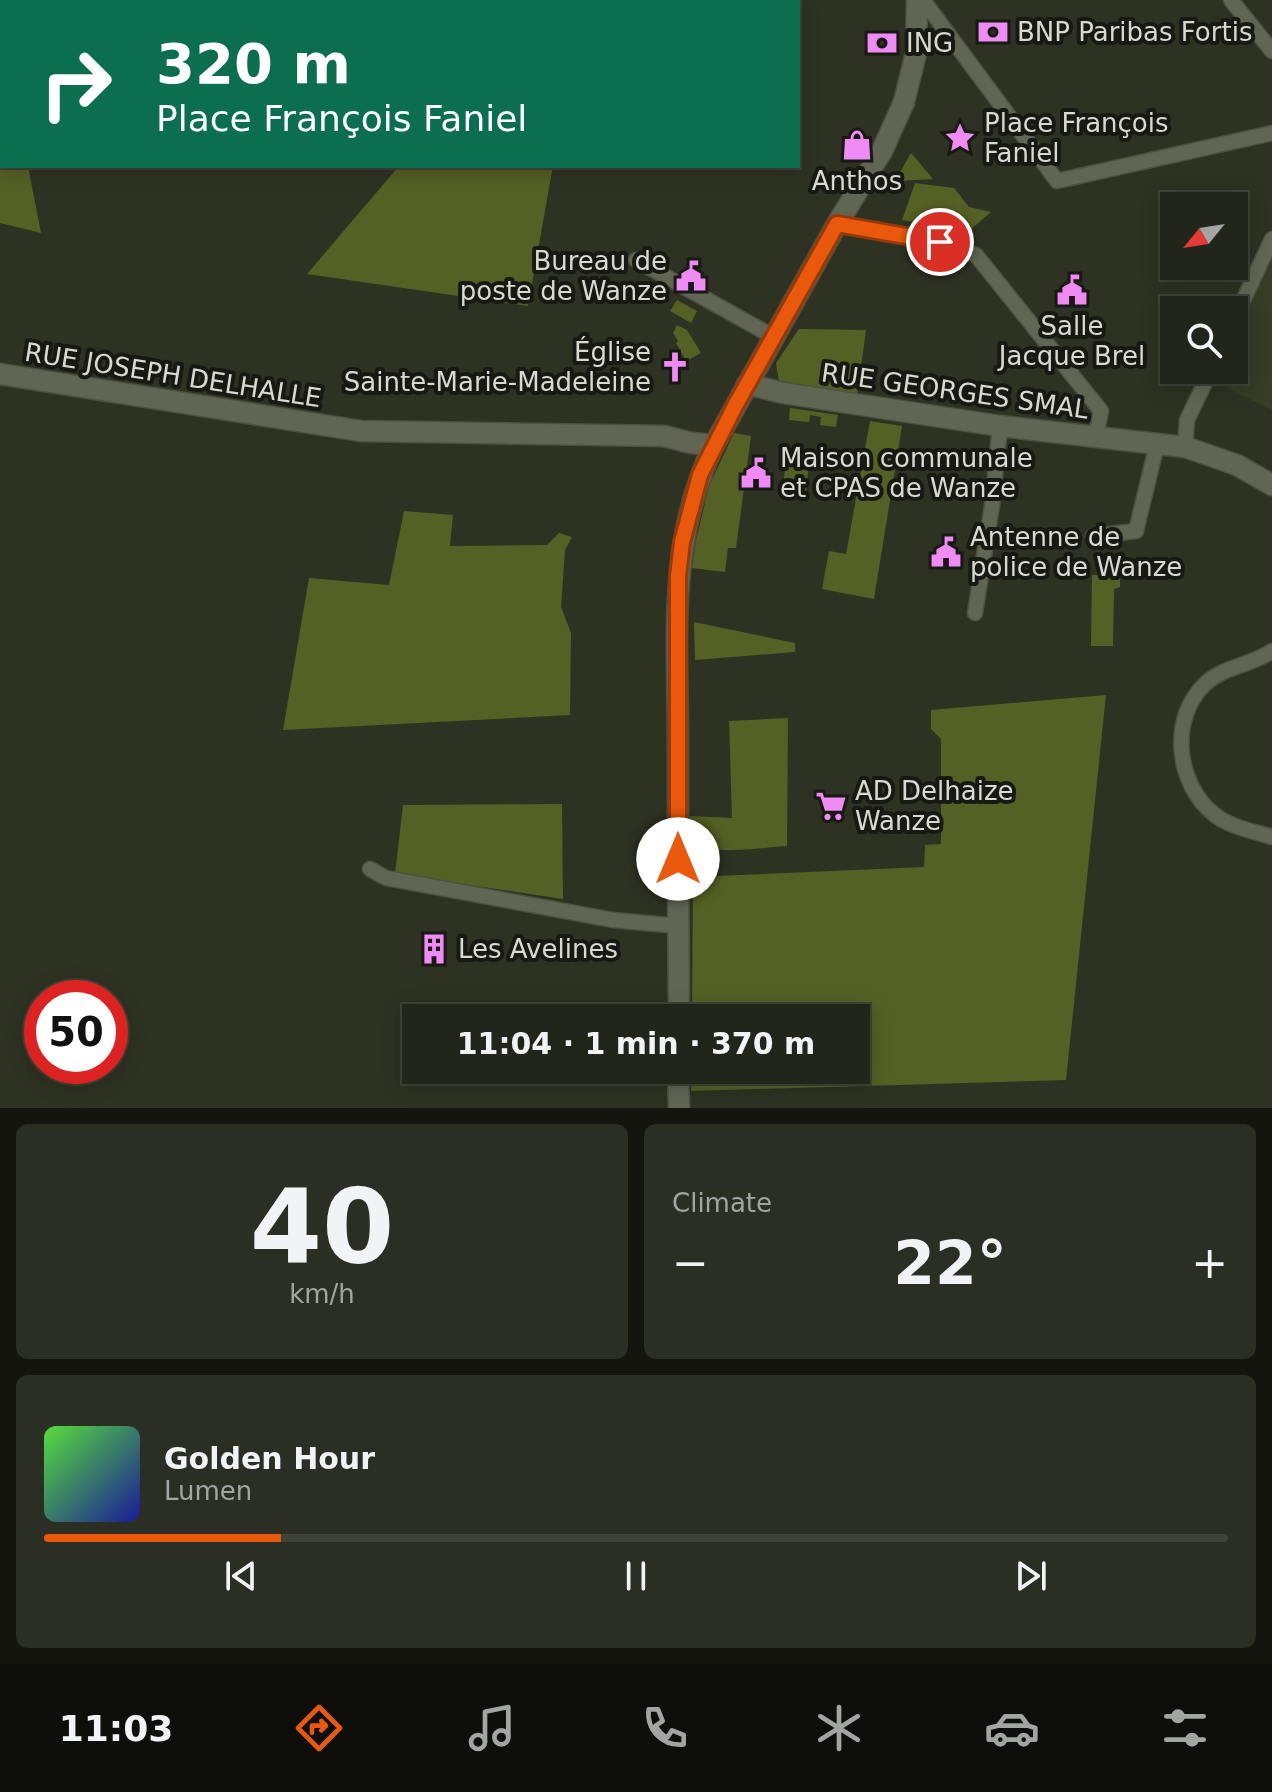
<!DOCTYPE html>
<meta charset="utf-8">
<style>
body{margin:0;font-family:"DejaVu Sans",sans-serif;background:#2a2e23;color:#f1f3f6;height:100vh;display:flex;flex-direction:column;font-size:30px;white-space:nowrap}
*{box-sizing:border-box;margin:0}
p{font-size:26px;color:#a2a5a2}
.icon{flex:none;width:44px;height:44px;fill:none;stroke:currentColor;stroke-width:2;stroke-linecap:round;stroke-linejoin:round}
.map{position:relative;height:1108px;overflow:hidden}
.side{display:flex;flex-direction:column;gap:16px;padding:16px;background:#13150e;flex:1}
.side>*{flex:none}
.banner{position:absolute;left:0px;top:0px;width:800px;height:168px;box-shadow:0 4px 20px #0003,0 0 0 2px #3f4339;background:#0b6e4f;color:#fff;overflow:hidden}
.needle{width:52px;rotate:240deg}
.tools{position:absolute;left:1160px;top:192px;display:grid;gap:16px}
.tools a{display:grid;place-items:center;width:88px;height:88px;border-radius:0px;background:#22261a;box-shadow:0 4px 20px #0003,0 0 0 2px #3f4339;font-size:40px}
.speed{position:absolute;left:24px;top:980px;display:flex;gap:16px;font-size:40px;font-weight:700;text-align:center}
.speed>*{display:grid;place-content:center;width:104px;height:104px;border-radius:50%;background:#22261a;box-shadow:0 4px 20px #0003,0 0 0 2px #3f4339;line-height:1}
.speed .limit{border:12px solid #d22;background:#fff;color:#111}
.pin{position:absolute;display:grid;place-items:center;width:68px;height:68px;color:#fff;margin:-34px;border:4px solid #fff;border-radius:50%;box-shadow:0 2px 8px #0007}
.me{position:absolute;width:88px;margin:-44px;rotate:0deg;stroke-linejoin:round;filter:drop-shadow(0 0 6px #0008)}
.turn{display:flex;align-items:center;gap:28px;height:168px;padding:0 24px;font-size:36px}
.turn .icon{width:104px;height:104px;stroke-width:2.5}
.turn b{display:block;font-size:56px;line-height:68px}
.big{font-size:60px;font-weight:700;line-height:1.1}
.side .card{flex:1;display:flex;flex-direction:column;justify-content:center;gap:12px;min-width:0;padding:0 28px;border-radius:12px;background:#2a2e23}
.side .dial{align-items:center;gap:0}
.dial b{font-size:104px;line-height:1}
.song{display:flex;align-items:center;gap:24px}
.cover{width:96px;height:96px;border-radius:12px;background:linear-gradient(135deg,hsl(110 70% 55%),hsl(240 70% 35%))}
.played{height:8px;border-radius:4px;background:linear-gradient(90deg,#ea580c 20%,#3f4339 20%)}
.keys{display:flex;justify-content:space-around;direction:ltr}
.heat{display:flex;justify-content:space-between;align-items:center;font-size:44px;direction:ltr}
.side .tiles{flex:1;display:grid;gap:16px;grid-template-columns:1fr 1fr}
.card:last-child{grid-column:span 2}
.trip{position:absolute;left:402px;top:1004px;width:468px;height:80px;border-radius:0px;background:#22261a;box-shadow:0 4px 20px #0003,0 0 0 2px #3f4339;font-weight:700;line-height:80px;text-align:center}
.tabs{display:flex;height:128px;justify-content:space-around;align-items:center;background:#0e0f0a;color:#a2a5a2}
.tabs .icon{width:56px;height:56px}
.tabs .on{color:#ea580c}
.tabs b{font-size:36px;color:#f1f3f6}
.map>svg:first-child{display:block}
.built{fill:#373c26}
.green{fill:#546024}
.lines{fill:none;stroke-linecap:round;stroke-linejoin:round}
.street-casing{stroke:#4d5042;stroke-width:17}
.secondary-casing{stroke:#4d5042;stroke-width:23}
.street{stroke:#616654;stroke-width:14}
.secondary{stroke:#616654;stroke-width:20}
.route-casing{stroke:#983908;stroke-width:20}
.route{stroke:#ea580c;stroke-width:14}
.labels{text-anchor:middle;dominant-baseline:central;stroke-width:8;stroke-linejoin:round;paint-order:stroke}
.poi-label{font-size:26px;fill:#d8dad0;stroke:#171912;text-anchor:start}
.street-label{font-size:26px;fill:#d8dad0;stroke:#171912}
</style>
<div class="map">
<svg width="1272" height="1108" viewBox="0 0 1272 1108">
<rect width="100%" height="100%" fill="#2e3222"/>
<path class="built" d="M1272,260V410L1210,380L1215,370H1234V334Z"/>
<g class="green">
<path d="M0,0H80L2,2V90Z"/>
<path d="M457,0H657V2H458Z"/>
<path d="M0,149L2,166H28L41,233L0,223Z"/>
<path d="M911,153L933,179L895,181Z"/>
<path d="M399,166H553L528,306L307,274Z"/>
<path d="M915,183L954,188L969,207L991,212L969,231L902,220Z"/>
<path d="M677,300L697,311L691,323L670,311Z"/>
<path d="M677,325L687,330L701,353L686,361L676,343L678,341L673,333Z"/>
<path d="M799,329L866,330L857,396L779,382L776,363Z"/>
<path d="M790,408L838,415L836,427L820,425L821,417L810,415L809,422L789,420Z"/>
<path d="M870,421L902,426L874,599L822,589L829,551L846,554Z"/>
<path d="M734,433L751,436L736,548H728L725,572L692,568L696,540L709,486Z"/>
<path d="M787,454L810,457L805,496L782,493Z"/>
<path d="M404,511L453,515L450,546L547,545L559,533L572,537L565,550L561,607L571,633L570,715L283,730L309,578L389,585Z"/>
<path d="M1092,575H1120V587L1114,589L1113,646H1091Z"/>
<path d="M694,622L795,643V652L695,660Z"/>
<path d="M1106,695L1066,1080L691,1091V1070H856V1018H692L693,877L924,867L925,845L941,844V739L931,729V710Z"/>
<path d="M788,718L787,846C765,847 719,855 701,845C690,839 690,827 690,816L732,818L729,721Z"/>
<path d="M562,804L563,899L395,874L403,805Z"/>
</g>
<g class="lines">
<g class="street-casing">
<g id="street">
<path d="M923,0L1057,181L1272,133"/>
<path d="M1231,0L1272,51"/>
<path d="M837,224L940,242L976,255L1101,411L1096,437"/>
<path d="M636,260L774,337"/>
<path d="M1234,320L1272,239"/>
<path d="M1185,447L1187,420L1211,370"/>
<path d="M1093,536L1136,531L1157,444"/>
<path d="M975,613L992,506L1000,426"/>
<path d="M1272,651C1252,665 1225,666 1206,683C1169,717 1175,784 1215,815C1230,827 1253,831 1272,837"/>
<path d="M370,869L386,878L613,920L678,926"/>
</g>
</g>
<g class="secondary-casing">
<g id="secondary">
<path d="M0,374L361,431L664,436L691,443L714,445"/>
<path d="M747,384L783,393L1000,426L1185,447L1237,465L1272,485"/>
<path d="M679,1018C678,927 678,835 678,744C678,638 667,542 714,445L837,224L882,151L904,102L916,53L917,0"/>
<path d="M678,1070L679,1108"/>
</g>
</g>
<use href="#street" class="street"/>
<use href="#secondary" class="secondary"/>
</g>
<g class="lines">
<g class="route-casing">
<path id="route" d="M678,859V576L682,542L700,475L735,406L837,224L940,242"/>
</g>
<use href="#route" class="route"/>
</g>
<defs>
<g id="bank-bare" transform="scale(2.4)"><path d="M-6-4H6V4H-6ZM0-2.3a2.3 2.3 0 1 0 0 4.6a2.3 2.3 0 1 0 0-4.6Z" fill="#f08bf5" stroke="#171912" stroke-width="2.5" paint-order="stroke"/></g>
<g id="sight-bare" transform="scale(2.4)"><path d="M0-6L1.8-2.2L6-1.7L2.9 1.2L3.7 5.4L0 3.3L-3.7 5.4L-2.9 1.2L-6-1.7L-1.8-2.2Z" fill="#f08bf5" stroke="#171912" stroke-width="2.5" paint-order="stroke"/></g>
<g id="shop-bare" transform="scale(2.4)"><path d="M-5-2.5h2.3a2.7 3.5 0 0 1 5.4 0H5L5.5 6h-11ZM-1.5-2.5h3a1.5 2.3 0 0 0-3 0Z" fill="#f08bf5" stroke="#171912" stroke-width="2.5" paint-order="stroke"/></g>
<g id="civic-bare" transform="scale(2.4)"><path d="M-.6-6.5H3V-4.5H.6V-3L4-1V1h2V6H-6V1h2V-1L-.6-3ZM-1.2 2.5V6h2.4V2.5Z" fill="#f08bf5" stroke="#171912" stroke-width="2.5" paint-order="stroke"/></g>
<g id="church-bare" transform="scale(2.4)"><path d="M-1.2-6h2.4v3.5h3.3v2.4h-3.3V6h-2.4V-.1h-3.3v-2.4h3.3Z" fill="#f08bf5" stroke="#171912" stroke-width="2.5" paint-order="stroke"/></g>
<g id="supermarket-bare" transform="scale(2.4)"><path d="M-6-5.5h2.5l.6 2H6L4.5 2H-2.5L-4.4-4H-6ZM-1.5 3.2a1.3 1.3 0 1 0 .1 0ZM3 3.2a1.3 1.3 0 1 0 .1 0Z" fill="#f08bf5" stroke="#171912" stroke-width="2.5" paint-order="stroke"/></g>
<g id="building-bare" transform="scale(2.4)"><path d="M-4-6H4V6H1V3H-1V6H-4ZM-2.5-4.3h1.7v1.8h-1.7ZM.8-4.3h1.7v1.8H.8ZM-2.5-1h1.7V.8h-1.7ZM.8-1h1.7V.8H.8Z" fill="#f08bf5" stroke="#171912" stroke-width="2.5" paint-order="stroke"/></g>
</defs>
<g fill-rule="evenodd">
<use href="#bank-bare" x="993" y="32"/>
<use href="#bank-bare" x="882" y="43"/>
<use href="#sight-bare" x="960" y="138"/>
<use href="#shop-bare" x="857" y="145"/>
<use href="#civic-bare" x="691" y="276"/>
<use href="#civic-bare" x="1072" y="290"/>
<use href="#church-bare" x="675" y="367"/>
<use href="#civic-bare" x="756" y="473"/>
<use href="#civic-bare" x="946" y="552"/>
<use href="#supermarket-bare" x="831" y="806"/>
<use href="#building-bare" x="434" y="949"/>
</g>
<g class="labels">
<g class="poi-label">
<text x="1017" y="32">BNP Paribas Fortis</text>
<text x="906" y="43">ING</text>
<text x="984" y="123">Place François<tspan x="984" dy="30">Faniel</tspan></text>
<text x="857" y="181" text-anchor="middle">Anthos</text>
<text x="667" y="261" text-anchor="end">Bureau de<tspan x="667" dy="30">poste de Wanze</tspan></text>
<text x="1072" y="326" text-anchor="middle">Salle<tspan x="1072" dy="30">Jacque Brel</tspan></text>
<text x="651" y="352" text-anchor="end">Église<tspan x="651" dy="30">Sainte-Marie-Madeleine</tspan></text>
<text x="780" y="458">Maison communale<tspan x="780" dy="30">et CPAS de Wanze</tspan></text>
<text x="970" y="537">Antenne de<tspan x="970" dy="30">police de Wanze</tspan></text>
<text x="855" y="791">AD Delhaize<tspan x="855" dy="30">Wanze</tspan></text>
<text x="458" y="949">Les Avelines</text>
</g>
<g class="street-label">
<text transform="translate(173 375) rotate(9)">RUE JOSEPH DELHALLE</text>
<text transform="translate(955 391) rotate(8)">RUE GEORGES SMAL</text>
</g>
</g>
</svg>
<div class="tools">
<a><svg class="needle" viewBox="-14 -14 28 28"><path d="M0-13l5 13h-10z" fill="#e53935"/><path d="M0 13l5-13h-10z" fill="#a2a5a2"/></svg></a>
<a><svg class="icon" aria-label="search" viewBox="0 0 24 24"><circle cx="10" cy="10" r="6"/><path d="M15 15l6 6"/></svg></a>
</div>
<div class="speed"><div class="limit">50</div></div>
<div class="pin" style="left:940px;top:242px;background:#d93025"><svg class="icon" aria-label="arrive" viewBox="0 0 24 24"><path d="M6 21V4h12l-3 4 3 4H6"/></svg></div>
<svg class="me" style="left:678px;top:859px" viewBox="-20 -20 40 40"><circle r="19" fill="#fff"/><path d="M0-13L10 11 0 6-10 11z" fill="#ea580c"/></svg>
<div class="trip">11:04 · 1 min · 370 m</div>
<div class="banner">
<div class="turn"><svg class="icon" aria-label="right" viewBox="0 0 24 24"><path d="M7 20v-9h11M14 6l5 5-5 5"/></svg><div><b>320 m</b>Place François Faniel</div></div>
</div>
</div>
<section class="side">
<div class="tiles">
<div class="card dial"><b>40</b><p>km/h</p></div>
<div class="card"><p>Climate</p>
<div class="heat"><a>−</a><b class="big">22°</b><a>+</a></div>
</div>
<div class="card">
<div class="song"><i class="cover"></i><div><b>Golden Hour</b><p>Lumen</p></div></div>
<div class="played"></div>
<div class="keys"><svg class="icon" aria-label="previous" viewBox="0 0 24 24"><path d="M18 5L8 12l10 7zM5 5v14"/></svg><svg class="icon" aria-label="pause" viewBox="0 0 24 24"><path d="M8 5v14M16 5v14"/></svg><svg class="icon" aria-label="next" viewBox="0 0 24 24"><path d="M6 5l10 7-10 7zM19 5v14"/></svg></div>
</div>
</div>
</section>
<nav class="tabs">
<b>11:03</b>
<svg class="icon on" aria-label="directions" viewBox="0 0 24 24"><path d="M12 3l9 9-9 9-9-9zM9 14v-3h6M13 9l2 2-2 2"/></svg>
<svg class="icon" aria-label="music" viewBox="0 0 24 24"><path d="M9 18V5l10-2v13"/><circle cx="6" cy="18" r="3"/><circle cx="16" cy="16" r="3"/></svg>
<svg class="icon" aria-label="phone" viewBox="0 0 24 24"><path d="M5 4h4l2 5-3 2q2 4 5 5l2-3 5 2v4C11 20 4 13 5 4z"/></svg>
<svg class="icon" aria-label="climate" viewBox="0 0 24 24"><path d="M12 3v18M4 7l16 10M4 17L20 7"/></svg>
<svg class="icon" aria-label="car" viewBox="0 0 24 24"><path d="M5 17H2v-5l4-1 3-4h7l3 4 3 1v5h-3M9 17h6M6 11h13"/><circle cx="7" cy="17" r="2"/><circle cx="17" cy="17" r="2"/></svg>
<svg class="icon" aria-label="filters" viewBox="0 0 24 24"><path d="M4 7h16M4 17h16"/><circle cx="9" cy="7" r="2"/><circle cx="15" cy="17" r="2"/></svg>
</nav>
